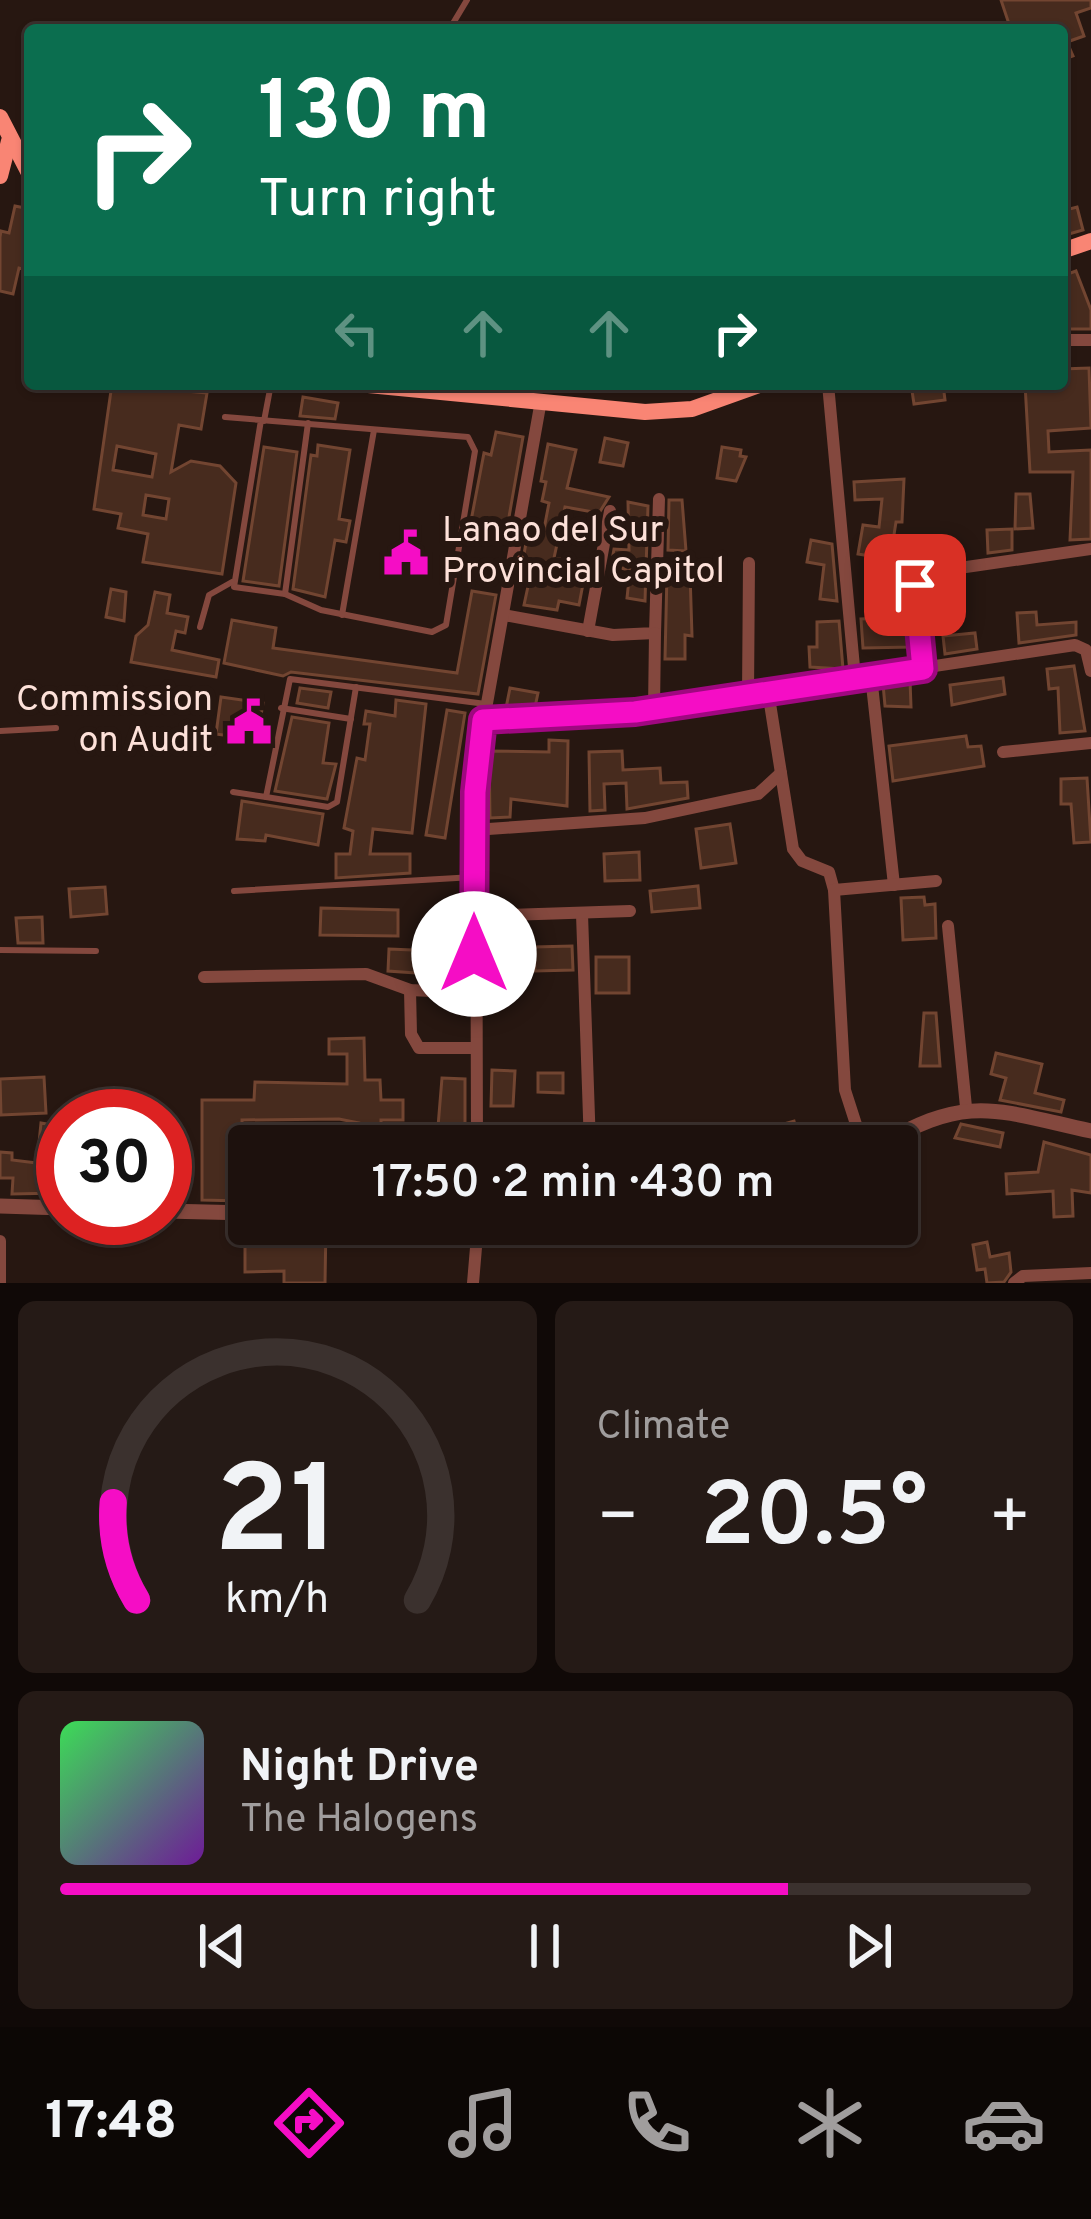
<!DOCTYPE html>
<meta charset="utf-8">
<style>
body{margin:0;font-family:Overpass,sans-serif;background:#251a16;color:#f1f3f6;height:100vh;display:flex;flex-direction:column;font-size:45px;white-space:nowrap}
*{box-sizing:border-box;margin:0}
p{font-size:39px;color:#a09d9d}
.icon{flex:none;width:66px;height:66px;fill:none;stroke:currentColor;stroke-width:2;stroke-linecap:round;stroke-linejoin:round}
.map{position:relative;height:1283px;overflow:hidden}
.panel{display:flex;flex-direction:column;gap:18px;padding:18px;background:#100907;flex:1}
.panel>*{flex:none}
.banner{position:absolute;left:24px;top:24px;width:1044px;height:366px;border-radius:12px;box-shadow:0 3px 9px #0004,0 0 0 3px #3b312e;background:#0b6e4f;color:#fff;overflow:hidden}
.speed{position:absolute;left:36px;top:1089px;display:flex;gap:24px;font-size:60px;font-weight:700;text-align:center}
.speed>*{display:grid;place-content:center;width:156px;height:156px;border-radius:50%;background:#1d110d;box-shadow:0 3px 9px #0004,0 0 0 3px #3b312e;line-height:1}
.speed .limit{border:18px solid #d22;background:#fff;color:#111}
.pin{position:absolute;display:grid;place-items:center;width:102px;height:102px;color:#fff;margin:-51px;border-radius:24px;box-shadow:0 6px 18px #0006}
.me{position:absolute;width:132px;margin:-66px;rotate:0deg;stroke-linejoin:round;filter:drop-shadow(0 0 9px #0008)}
.turn{display:flex;align-items:center;gap:42px;height:252px;padding:0 36px;font-size:54px}
.turn .icon{width:156px;height:156px;stroke-width:2.5}
.turn b{display:block;font-size:84px;line-height:102px}
.lanes{display:flex;align-items:center;height:114px;padding:0 36px;background:#0003;justify-content:center;gap:60px;direction:ltr}
.lanes .off{opacity:.35}
.big{font-size:90px;font-weight:600;line-height:1.1}
.panel .tile{flex:1;display:flex;flex-direction:column;justify-content:center;gap:18px;min-width:0;padding:0 42px;border-radius:18px;background:#251a16}
.panel .dial{align-items:center;gap:0}
.dial svg{height:312px;overflow:visible;fill:none;stroke:#3b312e;stroke-width:7;stroke-linecap:round;text-anchor:middle}
.dial text{fill:#f1f3f6;stroke:none}
.song{display:flex;align-items:center;gap:36px}
.cover{width:144px;height:144px;border-radius:18px;background:linear-gradient(135deg,hsl(130 70% 55%),hsl(280 70% 35%))}
.played{height:12px;border-radius:6px;background:linear-gradient(90deg,#f50dc5 75%,#3b312e 75%)}
.keys{display:flex;justify-content:space-around;direction:ltr}
.heat{display:flex;justify-content:space-between;align-items:center;font-size:66px;direction:ltr}
.panel .tiles{flex:1;display:grid;gap:18px;grid-template-columns:1fr 1fr}
.tile:last-child{grid-column:span 2}
.trip{position:absolute;left:228px;top:1125px;width:690px;height:120px;border-radius:12px;background:#1d110d;box-shadow:0 3px 9px #0004,0 0 0 3px #3b312e;font-weight:600;line-height:120px;text-align:center}
.dock{display:flex;height:192px;justify-content:space-around;align-items:center;background:#0c0705;color:#a09d9d}
.dock .icon{width:84px;height:84px}
.dock .active{color:#f50dc5}
.dock b{font-size:54px;color:#f1f3f6}
.map>svg:first-child{display:block}
.building{fill:#472b1e;stroke:#724531;stroke-width:3;fill-rule:evenodd}
.lines{fill:none;stroke-linecap:round;stroke-linejoin:round}
.service{stroke:#84483e;stroke-width:6}
.minor{stroke:#84483e;stroke-width:12}
.tertiary{stroke:#84483e;stroke-width:15}
.secondary{stroke:#f98574;stroke-width:16}
.route-casing{stroke:#9f0880;stroke-width:30}
.route{stroke:#f50dc5;stroke-width:21}
.labels{text-anchor:middle;dominant-baseline:central;stroke-width:12;stroke-linejoin:round;paint-order:stroke}
.poi-label{font-size:36px;fill:#fde1d9;stroke:#271711;text-anchor:start}
</style>
<div class="map">
<svg width="1091" height="1283" viewBox="0 0 1091 1283">
<rect width="100%" height="100%" fill="#271711"/>
<g class="building">
<path d="M1001,0H1091V8L1076,13L1084,36L1067,42L1073,56L1062,60V26L1011,30Z"/>
<path d="M15,206L30,209L25,254L30,255V271L19,268L13,294L0,291V237L1,231L9,233Z"/>
<path d="M1077,207L1083,230L1062,236V211Z"/>
<path d="M1076,271L1091,310V329H1062V276Z"/>
<path d="M1089,368L1091,428L1048,431L1049,452L1091,450V539L1070,540L1073,472H1030L1025,384H1062V369Z"/>
<path d="M112,384L207,393L201,429L179,425L171,472L191,461L220,466L236,483L222,574L143,562L148,534L118,528L121,514L94,509ZM117,446L156,454L152,477L113,470ZM146,495L169,499L166,519L143,515Z"/>
<path d="M911,384H943L945,400L914,404Z"/>
<path d="M303,397L338,403L335,419L300,416Z"/>
<path d="M496,432L523,437L506,534L470,526L484,453L491,455Z"/>
<path d="M605,438L628,443L623,466L600,462Z"/>
<path d="M548,444L576,450L567,488L609,497L599,513L565,507L554,558L570,561L566,580L583,584L579,605L559,601L557,610L524,605L532,568L522,566L529,525L544,529L549,503L542,501L546,482L541,481Z"/>
<path d="M318,445L350,450L339,519L350,521L346,542L335,540L325,597L293,589L311,455L317,456Z"/>
<path d="M264,447L297,452L279,586L243,581Z"/>
<path d="M722,447L741,450L740,456L746,457L736,481L717,478Z"/>
<path d="M904,479L902,522H896L890,560L908,562L905,583L874,579L876,557L858,554L863,525L879,527L882,499L855,500L854,482Z"/>
<path d="M1016,494H1030L1033,528L1015,529Z"/>
<path d="M669,500H682L686,551L668,550Z"/>
<path d="M628,502L648,506L645,601L627,598L630,570L611,566L614,549L629,550Z"/>
<path d="M1012,529V550L988,553L987,530Z"/>
<path d="M811,540L832,544L837,601L820,599L824,565L807,562Z"/>
<path d="M667,573H690L692,636L685,635V659H665Z"/>
<path d="M111,589L126,592L124,621L106,617Z"/>
<path d="M472,591L496,595L478,694L291,672L283,676L224,663L232,620L276,628L273,648L457,673Z"/>
<path d="M155,592L170,595L167,613L188,617L185,633L176,631L172,650L219,660L216,677L131,662L136,636L148,625Z"/>
<path d="M1036,612L1037,625L1076,622V635L1019,643L1017,613Z"/>
<path d="M910,617L911,647L863,648L861,619Z"/>
<path d="M839,621L843,669L810,667L809,647H817V622Z"/>
<path d="M975,633L977,649L945,654L943,636Z"/>
<path d="M1074,666L1085,731L1060,733L1058,688L1049,689L1047,669Z"/>
<path d="M1003,678L1005,694L952,705L950,685Z"/>
<path d="M910,680L911,707L885,706L883,684Z"/>
<path d="M300,688L331,692L328,708L297,703Z"/>
<path d="M510,688L538,693L535,707L506,708Z"/>
<path d="M221,697L263,703L257,740L216,734Z"/>
<path d="M396,700L426,704L412,833L373,829L370,854H410V873L336,878V854H350L353,831L344,828L357,758L365,760L370,724H364L366,711L395,716Z"/>
<path d="M447,710L465,713L445,838L426,835Z"/>
<path d="M292,717L329,723L323,763L336,764L327,799L275,791Z"/>
<path d="M966,736L968,747L981,746L984,766L893,781L889,746Z"/>
<path d="M549,740L568,741L567,806L511,799L510,817L490,818L489,751L549,752Z"/>
<path d="M622,751L623,770L660,768L661,783L687,782L688,798L627,809L626,783L604,784L605,810L590,811L589,752Z"/>
<path d="M1087,778L1091,842L1074,843L1071,804H1061V779Z"/>
<path d="M242,801L323,814L318,845L266,835L265,841L237,839Z"/>
<path d="M730,824L736,863L701,868L696,829Z"/>
<path d="M639,852L640,880L605,881L604,854Z"/>
<path d="M698,886L700,908L652,912L650,891Z"/>
<path d="M105,887L107,914L71,917L69,889Z"/>
<path d="M924,897L925,905L935,904L936,938L903,940L901,898Z"/>
<path d="M321,908L398,910V936L320,935Z"/>
<path d="M42,917L43,943H18L16,918Z"/>
<path d="M572,946L573,970L535,971L534,947Z"/>
<path d="M389,949L459,952V976L388,971Z"/>
<rect x="596" y="957" width="33" height="36"/>
<path d="M924,1013H936L940,1066H920Z"/>
<path d="M364,1038L365,1080H380L381,1100H403V1120H381V1146H359V1123L339,1119L242,1120V1201L202,1200V1100H254L255,1082L347,1084V1054H329V1039Z"/>
<path d="M996,1053L1042,1064L1035,1093L1064,1100L1061,1112L1000,1100L1006,1078L991,1074Z"/>
<path d="M492,1070L515,1071L513,1106H491Z"/>
<path d="M538,1073H563V1093L538,1092Z"/>
<path d="M44,1077L46,1113L1,1115L0,1079Z"/>
<path d="M442,1078L465,1079V1140L437,1139Z"/>
<path d="M794,1121L800,1146H771L766,1129Z"/>
<path d="M41,1123L53,1125L55,1161L61,1162L59,1193L12,1194L13,1178H0V1152L12,1153V1160L37,1163Z"/>
<path d="M961,1124L1003,1133L1000,1147L955,1138Z"/>
<path d="M1044,1142L1091,1155V1193L1072,1190L1073,1216L1054,1217L1053,1191L1007,1194L1006,1174L1038,1172Z"/>
<path d="M284,1224H326L325,1283H284V1271L245,1272V1241L284,1240Z"/>
<path d="M987,1242L990,1257L1009,1253L1011,1272L1004,1282L987,1283L985,1269L977,1270L973,1245Z"/>
</g>
<g class="lines">
<g class="service">
<path d="M449,30L467,0"/>
<path d="M225,417L468,437L475,451L446,625L432,632L321,610L285,594L234,587L261,420"/>
<path d="M264,421L271,384"/>
<path d="M459,535L515,543"/>
<path d="M285,594L308,423"/>
<path d="M342,615L374,430"/>
<path d="M200,627L209,595L232,582"/>
<path d="M281,708L351,719"/>
<path d="M0,731L56,728"/>
<path d="M233,792L266,797L290,679L486,704"/>
<path d="M266,797L328,807L337,802L356,687"/>
<path d="M234,891L474,877"/>
<path d="M0,950L96,951"/>
<path d="M252,1146L255,1128L262,1126H338L346,1131L349,1146"/>
</g>
<g class="minor">
<path d="M1062,340H1091"/>
<path d="M504,615L613,635L655,633L659,499"/>
<path d="M588,631L610,511"/>
<path d="M923,669L918,574L1091,549"/>
<path d="M871,676L894,885"/>
<path d="M855,678L1075,645L1086,650L1091,671"/>
<path d="M768,691L793,849L802,861L829,872L834,890"/>
<path d="M748,695L749,563"/>
<path d="M654,709L655,633"/>
<path d="M483,720L635,712L855,678L828,384"/>
<path d="M1003,752L1091,743"/>
<path d="M474,830L645,818L758,794L781,773"/>
<path d="M582,914L590,1146"/>
<path d="M473,916L630,911"/>
<path d="M948,926L966,1107"/>
<path d="M204,977L366,974L410,990L474,993"/>
<path d="M410,990L411,1034L419,1048H475"/>
<path d="M477,1146L476,765L540,406"/>
<path d="M863,1146L845,1090L834,890L936,881"/>
<path d="M0,1241V1283"/>
<path d="M473,1283L478,1224"/>
<path d="M1014,1283L1023,1276L1091,1273"/>
</g>
<g class="tertiary">
<path d="M879,1146C968,1093 995,1110 1091,1131"/>
<path d="M0,1206L63,1208"/>
<path d="M165,1211L249,1213"/>
<path d="M484,1224C524,1251 602,1234 646,1224"/>
</g>
<g class="secondary">
<path d="M0,117L30,175"/>
<path d="M0,176L9,141"/>
<path d="M1062,251L1091,241"/>
<path d="M358,384L645,412L692,409L762,384"/>
</g>
</g>
<g class="lines">
<g class="route-casing">
<path id="route" d="M474,954L475,792L483,720L635,712L923,669L915,585"/>
</g>
<use href="#route" class="route"/>
</g>
<defs>
<g id="civic-bare" transform="scale(3.6)"><path d="M-.6-6.5H3V-4.5H.6V-3L4-1V1h2V6H-6V1h2V-1L-.6-3ZM-1.2 2.5V6h2.4V2.5Z" fill="#f50dc5" stroke="#271711" stroke-width="2.5" paint-order="stroke"/></g>
</defs>
<g fill-rule="evenodd">
<use href="#civic-bare" x="406" y="553"/>
<use href="#civic-bare" x="249" y="722"/>
</g>
<g class="labels">
<g class="poi-label">
<text x="442" y="532">Lanao del Sur<tspan x="442" dy="41">Provincial Capitol</tspan></text>
<text x="213" y="701" text-anchor="end">Commission<tspan x="213" dy="41">on Audit</tspan></text>
</g>
</g>
</svg>
<div class="speed"><div class="limit">30</div></div>
<div class="pin" style="left:915px;top:585px;background:#d93025"><svg class="icon" aria-label="arrive" viewBox="0 0 24 24"><path d="M6 21V4h12l-3 4 3 4H6"/></svg></div>
<svg class="me" style="left:474px;top:954px" viewBox="-20 -20 40 40"><circle r="19" fill="#fff"/><path d="M0-13L10 11 0 6-10 11z" fill="#f50dc5"/></svg>
<div class="trip">17:50 · 2 min · 430 m</div>
<div class="banner">
<div class="turn"><svg class="icon" aria-label="right" viewBox="0 0 24 24"><path d="M7 20v-9h11M14 6l5 5-5 5"/></svg><div><b>130 m</b>Turn right</div></div>
<div class="lanes"><svg class="icon off" aria-label="left" viewBox="0 0 24 24"><path d="M17 20v-9H6M10 6l-5 5 5 5"/></svg><svg class="icon off" aria-label="ahead" viewBox="0 0 24 24"><path d="M12 20V5M6 11l6-6 6 6"/></svg><svg class="icon off" aria-label="ahead" viewBox="0 0 24 24"><path d="M12 20V5M6 11l6-6 6 6"/></svg><svg class="icon" aria-label="right" viewBox="0 0 24 24"><path d="M7 20v-9h11M14 6l5 5-5 5"/></svg></div>
</div>
</div>
<section class="panel">
<div class="tiles">
<div class="tile dial"><svg viewBox="0 0 100 80">
<path d="M14 69A42 42 0 1 1 86 69"/>
<path d="M14 69A42 42 0 0 1 8 44" stroke="#f50dc5"/>
<text x="50" y="56" font-size="32" font-weight="700">21</text>
<text x="50" y="72" font-size="11">km/h</text>
</svg></div>
<div class="tile"><p>Climate</p>
<div class="heat"><a>−</a><b class="big">20.5°</b><a>+</a></div>
</div>
<div class="tile">
<div class="song"><i class="cover"></i><div><b>Night Drive</b><p>The Halogens</p></div></div>
<div class="played"></div>
<div class="keys"><svg class="icon" aria-label="previous" viewBox="0 0 24 24"><path d="M18 5L8 12l10 7zM5 5v14"/></svg><svg class="icon" aria-label="pause" viewBox="0 0 24 24"><path d="M8 5v14M16 5v14"/></svg><svg class="icon" aria-label="next" viewBox="0 0 24 24"><path d="M6 5l10 7-10 7zM19 5v14"/></svg></div>
</div>
</div>
</section>
<nav class="dock">
<b>17:48</b>
<svg class="icon active" aria-label="directions" viewBox="0 0 24 24"><path d="M12 3l9 9-9 9-9-9zM9 14v-3h6M13 9l2 2-2 2"/></svg>
<svg class="icon" aria-label="music" viewBox="0 0 24 24"><path d="M9 18V5l10-2v13"/><circle cx="6" cy="18" r="3"/><circle cx="16" cy="16" r="3"/></svg>
<svg class="icon" aria-label="phone" viewBox="0 0 24 24"><path d="M5 4h4l2 5-3 2q2 4 5 5l2-3 5 2v4C11 20 4 13 5 4z"/></svg>
<svg class="icon" aria-label="climate" viewBox="0 0 24 24"><path d="M12 3v18M4 7l16 10M4 17L20 7"/></svg>
<svg class="icon" aria-label="car" viewBox="0 0 24 24"><path d="M5 17H2v-5l4-1 3-4h7l3 4 3 1v5h-3M9 17h6M6 11h13"/><circle cx="7" cy="17" r="2"/><circle cx="17" cy="17" r="2"/></svg>
</nav>
